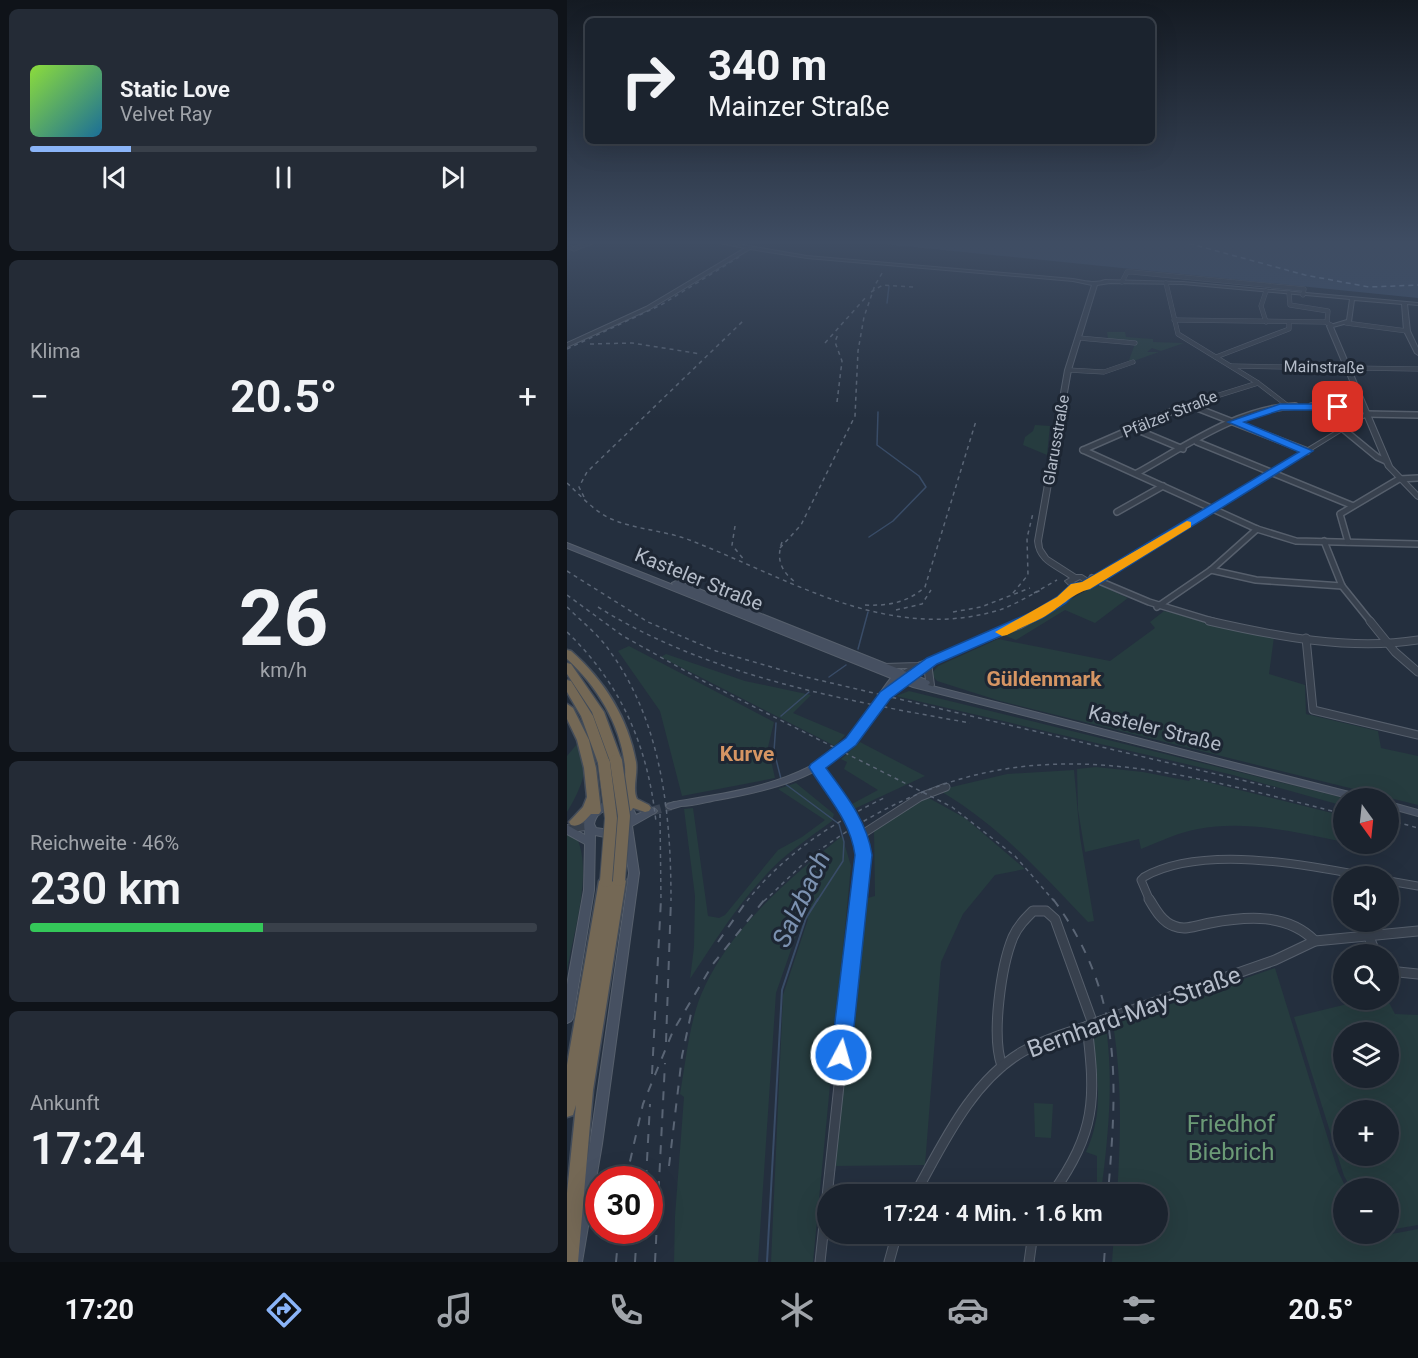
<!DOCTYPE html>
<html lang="de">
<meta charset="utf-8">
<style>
body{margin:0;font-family:Roboto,sans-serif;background:#242b36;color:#f1f3f6;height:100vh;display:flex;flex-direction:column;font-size:22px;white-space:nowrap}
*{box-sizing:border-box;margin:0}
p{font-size:20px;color:#a0a4aa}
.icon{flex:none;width:33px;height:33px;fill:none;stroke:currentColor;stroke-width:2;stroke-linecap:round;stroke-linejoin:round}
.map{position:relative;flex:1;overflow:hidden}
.details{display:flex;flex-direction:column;gap:9px;padding:9px;background:#0f1319;width:567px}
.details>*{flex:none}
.top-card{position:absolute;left:18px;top:18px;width:570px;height:126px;border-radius:9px;box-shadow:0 6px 24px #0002,0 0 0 2px #39404a;background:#1b232e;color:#f1f3f6;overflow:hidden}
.needle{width:39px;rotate:165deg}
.tools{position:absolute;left:766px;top:788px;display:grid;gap:12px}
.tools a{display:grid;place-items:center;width:66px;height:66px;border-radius:50%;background:#1b232e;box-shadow:0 6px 24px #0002,0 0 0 2px #39404a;font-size:30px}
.speed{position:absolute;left:18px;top:1166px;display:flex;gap:12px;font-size:30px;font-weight:700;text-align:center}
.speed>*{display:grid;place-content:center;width:78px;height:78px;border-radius:50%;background:#1b232e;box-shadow:0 6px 24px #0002,0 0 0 2px #39404a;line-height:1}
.speed .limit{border:9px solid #d22;background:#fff;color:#111}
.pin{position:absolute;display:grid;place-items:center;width:51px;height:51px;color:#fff;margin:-26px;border-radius:12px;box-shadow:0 3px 9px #0006}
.me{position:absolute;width:66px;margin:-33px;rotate:6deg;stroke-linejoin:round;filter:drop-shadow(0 0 4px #0008)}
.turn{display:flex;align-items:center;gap:21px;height:126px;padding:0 24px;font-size:27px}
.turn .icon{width:78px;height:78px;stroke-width:2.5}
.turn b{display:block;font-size:42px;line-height:51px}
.big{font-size:45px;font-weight:600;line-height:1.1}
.details .card{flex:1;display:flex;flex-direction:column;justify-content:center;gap:9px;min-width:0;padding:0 21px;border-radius:9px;background:#242b36}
.details .dial{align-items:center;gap:0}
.dial b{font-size:78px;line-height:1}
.song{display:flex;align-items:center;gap:18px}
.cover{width:72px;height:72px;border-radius:9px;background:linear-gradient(135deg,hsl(90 70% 55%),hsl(200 70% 35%))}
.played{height:6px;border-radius:3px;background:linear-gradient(90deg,#8ab4f8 20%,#39404a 20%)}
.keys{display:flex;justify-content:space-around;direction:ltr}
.heat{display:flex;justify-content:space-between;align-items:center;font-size:33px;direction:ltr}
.charge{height:9px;border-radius:4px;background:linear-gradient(90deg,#34c759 46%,#39404a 0)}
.trip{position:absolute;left:250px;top:1184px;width:351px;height:60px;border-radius:30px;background:#1b232e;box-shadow:0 6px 24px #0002,0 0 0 2px #39404a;font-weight:600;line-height:60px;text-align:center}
.tab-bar{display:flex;height:96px;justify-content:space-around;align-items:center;background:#0b0e12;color:#a0a4aa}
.tab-bar .icon{width:42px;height:42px}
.tab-bar .active{color:#8ab4f8}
.tab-bar b{font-size:27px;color:#f1f3f6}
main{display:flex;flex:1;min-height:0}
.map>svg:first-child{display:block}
.green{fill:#263c3f;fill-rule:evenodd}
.water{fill:#394c67}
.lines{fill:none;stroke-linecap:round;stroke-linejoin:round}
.stream-far1{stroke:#394c67;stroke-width:1.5}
.stream{stroke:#394c67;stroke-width:2}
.ferry{stroke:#7c92b1;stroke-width:1.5;stroke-dasharray:5 4;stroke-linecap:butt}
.secondary-tunnel{stroke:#3a4453;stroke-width:9;stroke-dasharray:9 4.5;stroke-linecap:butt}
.minor-far3-casing{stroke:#565f6c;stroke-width:5}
.minor-far2-casing{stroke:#565f6c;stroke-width:8}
.minor-far1-casing{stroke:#565f6c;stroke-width:9}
.minor-casing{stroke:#565f6c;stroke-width:11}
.tertiary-casing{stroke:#565f6c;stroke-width:2}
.secondary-casing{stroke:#565f6c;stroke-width:2}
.motorway-casing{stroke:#434c59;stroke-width:3}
.minor-far3{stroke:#38414e;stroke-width:4}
.minor-far2{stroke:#38414e;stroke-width:5}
.minor-far1{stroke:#38414e;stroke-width:7}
.minor{stroke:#38414e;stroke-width:9}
.tertiary{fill:#38414e;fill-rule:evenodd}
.secondary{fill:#465061;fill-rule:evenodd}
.motorway{fill:#746855;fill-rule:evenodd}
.rail-far1{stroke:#5a6575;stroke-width:1.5;stroke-dasharray:4 4;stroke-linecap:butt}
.rail{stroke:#5a6575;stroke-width:2;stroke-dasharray:9 9;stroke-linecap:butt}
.minor-bridge-casing{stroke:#565f6c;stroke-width:11;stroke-linecap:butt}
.motorway-bridge-casing{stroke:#434c59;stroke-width:14;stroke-linecap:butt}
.minor-bridge{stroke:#38414e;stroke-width:9}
.motorway-bridge{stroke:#746855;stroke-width:12}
.route{fill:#1a73e8;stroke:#114b97;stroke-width:1.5}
.slow{fill:#f59e0b}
.labels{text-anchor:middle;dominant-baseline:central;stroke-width:6;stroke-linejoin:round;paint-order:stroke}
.far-street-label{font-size:16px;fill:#b4bcc9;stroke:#1d2633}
.street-label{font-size:20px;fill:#b4bcc9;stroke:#1d2633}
.neighbourhood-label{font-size:21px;font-weight:bold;fill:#d59563;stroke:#1d2633}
.near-street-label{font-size:24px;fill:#b4bcc9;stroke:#1d2633}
.near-park-label{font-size:24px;fill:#6b9a76;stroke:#1d2633}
.near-water-label{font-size:26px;font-style:italic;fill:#7c92b1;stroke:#1d2633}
</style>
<main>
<section class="details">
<div class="card">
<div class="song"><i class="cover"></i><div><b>Static Love</b><p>Velvet Ray</p></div></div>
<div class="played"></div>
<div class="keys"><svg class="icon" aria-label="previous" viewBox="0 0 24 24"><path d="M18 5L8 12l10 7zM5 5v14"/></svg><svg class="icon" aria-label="pause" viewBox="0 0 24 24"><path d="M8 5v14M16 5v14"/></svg><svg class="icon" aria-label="next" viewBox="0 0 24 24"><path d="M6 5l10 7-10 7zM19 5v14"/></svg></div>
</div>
<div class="card"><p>Klima</p>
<div class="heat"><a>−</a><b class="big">20.5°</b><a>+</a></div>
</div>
<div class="card dial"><b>26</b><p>km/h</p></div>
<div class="card"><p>Reichweite · 46%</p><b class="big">230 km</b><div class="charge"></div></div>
<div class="card"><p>Ankunft</p><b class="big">17:24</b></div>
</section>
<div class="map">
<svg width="851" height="1262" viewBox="0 0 851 1262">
<rect width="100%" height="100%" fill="#242f3e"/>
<g class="green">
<path d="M540,332H558L559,337L586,339V342L617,343L594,351L585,348L580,352H592L561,363L569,341L541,339Z"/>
<path d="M468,425L483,426L480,455L456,445L458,437L466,431Z"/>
<path d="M527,586H535L561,598L528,623L498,610L449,640L439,636Z"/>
<path d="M597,611L707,637L702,674L738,685L739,714L811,731L814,748L851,756V805L433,701L370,681L364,674L371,666L431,639L543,661L588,628L583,622Z"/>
<path d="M62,646L207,722L201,747L208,778L115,796L93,711L51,651Z"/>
<path d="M99,654L178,681L244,695L226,713L278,735L268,746L94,657Z"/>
<path d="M342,691L777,798V806L666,775L329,696Z"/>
<path d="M293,742L358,776L287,809L285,804L311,790L277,769L280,762L274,759Z"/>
<path d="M10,744C29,761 10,795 0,812V756Z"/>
<path d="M529,767L576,772L622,781L624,778L777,816V842C730,832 679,820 631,829C612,832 592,842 574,849L572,839L518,852L511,810L510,769Z"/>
<path d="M507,770L513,837L527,921L521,922C471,870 435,828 372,790L440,774Z"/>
<path d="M229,783L267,814L265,821C242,838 216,855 197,877C168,908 146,944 123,979L127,947L128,896L117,809L126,808L141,916L152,918L158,915L211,850L235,837L258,820L211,789Z"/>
<path d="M360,797L398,818L458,869L428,875L396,914L374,962L358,1165L267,1166L297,899L308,896L307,830Z"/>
<path d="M0,835L10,838C26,874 6,933 0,972Z"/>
<path d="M275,836L284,866L246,1262H204L216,995L241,919L235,918L209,993L191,1262H107L108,1216L117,1097L113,1094C118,1066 121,1036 129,1009C152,937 219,881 275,836Z"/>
<path d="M708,968L771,1171L779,1188H777V1233H806L809,1237L851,1229V1262H545L547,1233H591V1194H550C554,1137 555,1080 546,1024Z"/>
<path d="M801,999H820L828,1014L851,1015V1225L822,1230V1188H784L777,1176L727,1017ZM777,1032H822V1077H777ZM777,1110H822V1155H777Z"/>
<path d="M539,1027C547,1084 541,1138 534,1194H530V1156L519,1152C538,1111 530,1077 525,1034Z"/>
<path d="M467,1103L486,1104L484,1138L468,1137Z"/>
</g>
<path class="water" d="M287,241H851V298Z"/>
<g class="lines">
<g class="stream-far1">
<path d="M320,303L322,286"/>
<path d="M302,537L326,521L359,487L352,476L310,445L311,412"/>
<path d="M291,649L301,612"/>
<path d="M262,677L279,665"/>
<path d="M214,716L242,692"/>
<path d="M209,723L207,751L214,779"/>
<path d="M217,783L272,824L277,842L276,861L250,901"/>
</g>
<path class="stream" d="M200,1262L215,990L239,918L251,899"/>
<path class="ferry" d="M613,241L738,275L802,287L851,285"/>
<path class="secondary-tunnel" d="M85,811L104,806"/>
<g class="minor-far3-casing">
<g id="minor-far3">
<path d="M0,246L7,249L28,241"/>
<path d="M555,282L560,272H565L737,289L736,295"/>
<path d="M599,283L611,334L691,383L721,406"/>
<path d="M699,291L694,306L699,322"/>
<path d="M722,293L723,305L761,311L760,322"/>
<path d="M607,320L758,322L764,325"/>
<path d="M779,323L840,331"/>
<path d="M512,338L568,343"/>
<path d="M649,357L722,329V322"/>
<path d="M664,366L851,369"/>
<path d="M501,370L537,372L566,362"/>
<path d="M621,404L629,407"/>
<path d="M614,407L691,383"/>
<path d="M712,407H771"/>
</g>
</g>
<g class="minor-far2-casing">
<g id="minor-far2">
<path d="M625,406L740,451"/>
<path d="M745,406L771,407"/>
<path d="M800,414L851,415"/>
<path d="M566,428L616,449"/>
<path d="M776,429L810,457L819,461"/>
<path d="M630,442L784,505"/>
<path d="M516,450L690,529L729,541L851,544"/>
<path d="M516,450L617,406"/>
<path d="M570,473C619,446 671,408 728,406"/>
<path d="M550,512L596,486"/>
<path d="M757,541L775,586L804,622"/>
<path d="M781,542L773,514L832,479L851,478"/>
<path d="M644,570L689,580L775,586"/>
<path d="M525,578L582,602L648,622"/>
<path d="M590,607L644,570L690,529"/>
</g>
</g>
<g class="minor-far1-casing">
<g id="minor-far1">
<path d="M642,621C708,636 783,651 851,640"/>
<path d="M803,621L828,652L851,672"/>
<path d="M739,638L746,710L851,735"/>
<path d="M250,767C271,790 294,821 297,854C298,869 294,886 292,901"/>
<path d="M0,829L22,826"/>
<path d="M294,835L353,797L379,787"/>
<path d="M822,881L851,886"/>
<path d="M583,901L574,880L577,877C634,845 736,864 797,876"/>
</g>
</g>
<g class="minor-casing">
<g id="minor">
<path d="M582,899C588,909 595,922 607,926C618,931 632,925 643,923C680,916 720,913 748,941"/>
<path d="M802,937L809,954"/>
<path d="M822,971L851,974"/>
<path d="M557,1013L708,960L748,941L851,931"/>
<path d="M435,1066C424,1036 434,966 446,937C451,926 458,919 466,911H479L488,919L526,1024"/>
<path d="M348,1194C376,1144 404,1082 455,1052C478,1039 503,1032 528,1024"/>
<path d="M485,1194C529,1131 529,1100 520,1026"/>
<path d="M253,1262L292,899"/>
<path d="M322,1262L330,1233"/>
<path d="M462,1262L466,1233"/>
</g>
</g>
<g class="tertiary-casing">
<path id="tertiary" d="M143,241H153L240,256L506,279C517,281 528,284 538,280L616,282L851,303V305L840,304L843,331L851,348V355L848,353L837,331L835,304L787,300L784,322L766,327L825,466L851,493V499L849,498L819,467L798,417L521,588L510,589L495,604L476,616L454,628L364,663L367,685L366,687H360L357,666L336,675L332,673L341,668H317L313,666L317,664L351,663L425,635L470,613L490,600L504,587L498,581L503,578C488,567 470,563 468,541L498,370L525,285L506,281L240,258L183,249L83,309L0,347V343L79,307L178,248ZM543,283L616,284L783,299L780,320L760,326L797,414L523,580L515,575H509L481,557L475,548L474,541L504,370L530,285ZM513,579L518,583L510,585L507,582Z"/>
</g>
<g class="secondary-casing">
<g id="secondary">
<path d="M0,543L192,619L106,585L105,583L109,581H112L362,681L363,683L361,685L794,795L797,796L799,798H781L346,687L331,681C314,699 306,724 289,742C252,779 200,791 150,800C139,802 126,806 114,806L104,809L101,808L99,806L101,804L107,802C166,792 242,783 284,735C300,718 309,696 324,678L0,548Z"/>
<path d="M47,802L65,807L69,815L85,808L88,809L90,811L88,813L65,826L72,873L35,1144L15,1262H1L23,1144L62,873L56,831L43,838L28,835L27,890L6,1018L4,1021L0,1023V985L17,890L18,844L0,834V825L18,835C18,829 16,825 18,820C22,807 35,803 47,802ZM47,808L58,811L60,816L58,821L42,830L29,828L27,824C29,813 37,810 47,808Z"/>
<path d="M822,802L851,810V816L822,808Z"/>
</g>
</g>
<g class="motorway-casing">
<g id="motorway">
<path d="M0,650L4,651C37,680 61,718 69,762C71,774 65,789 70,799L82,805L84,808L82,811L78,812L66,808L64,811H56L54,808C56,794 59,780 58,767C54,725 30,686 0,659Z"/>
<path d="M0,663L4,664L37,712L55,761L53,764H45L43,761L25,712L0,674Z"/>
<path d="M0,680L4,681L26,716L43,763L41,766H33L31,763L14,716L0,692Z"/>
<path d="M0,704L6,708L22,740L29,768L34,811L32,814H24C18,820 13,828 4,825L2,822L16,807L20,797L17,768L10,740L0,719Z"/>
<path d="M52,875L57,877L59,880L26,1090L11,1262H0V1193L9,1105L6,1115L0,1117V1065L32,881L34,878L39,876L44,878L45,880L47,877Z"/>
</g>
</g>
<use href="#minor-far3" class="minor-far3"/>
<use href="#minor-far2" class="minor-far2"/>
<use href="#minor-far1" class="minor-far1"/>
<use href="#minor" class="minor"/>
<use href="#tertiary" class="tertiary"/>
<use href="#secondary" class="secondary"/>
<use href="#motorway" class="motorway"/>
<g class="rail-far1">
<path d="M304,292L316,285L347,287"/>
<path d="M258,343L299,297"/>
<path d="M23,344L65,343L134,354"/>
<path d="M0,349L94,305L172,257"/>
<path d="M270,402L275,361L268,342L271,334"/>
<path d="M0,483C13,495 26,510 42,518C68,530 98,530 125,541C223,579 319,642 429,611C444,607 459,597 474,590"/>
<path d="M17,497L12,487L20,472L176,321"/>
<path d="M168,526L165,545L178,561"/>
<path d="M215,542C209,559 214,571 228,582"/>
<path d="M213,548L234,525L288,416L291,351L297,317L308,285L317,270"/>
<path d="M0,571L81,622L149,651L239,677L708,788"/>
<path d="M446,593L461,575L460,538L466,513"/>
<path d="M467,593L490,580"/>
<path d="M0,595L56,636L138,682L385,807L448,856L487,901"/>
<path d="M298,605C321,606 340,603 358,587L409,421"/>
<path d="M0,607C14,621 31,634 42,650C95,722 104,814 104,901"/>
<path d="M31,607C141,676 276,700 403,723"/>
<path d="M329,610L355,604L364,590"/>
<path d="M386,612L414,607L463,588"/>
<path d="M0,632C55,685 81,747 89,822"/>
<path d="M93,814L94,901"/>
<path d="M822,820L851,828"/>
<path d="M180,901C216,855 265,823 317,798"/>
<path d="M197,901C216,884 234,864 254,849C436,719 579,764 777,814"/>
</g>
<g class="rail">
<path d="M486,899C557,995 550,1082 541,1194"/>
<path d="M151,942L181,899"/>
<path d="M99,1042L104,899"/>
<path d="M85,1074L94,899"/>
<path d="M102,1166L115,1056L125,1009"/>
<path d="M59,1179L76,1104L106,1031L146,964L198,899"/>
<path d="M79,1179L83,1104"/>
<path d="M49,1262L52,1230"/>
<path d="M68,1262L70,1230"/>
<path d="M88,1262L98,1063"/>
<path d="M537,1262L539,1233"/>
</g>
<g class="minor-bridge-casing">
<path id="minor-bridge" d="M528,1023L557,1013"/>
</g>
<g class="motorway-bridge-casing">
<g id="motorway-bridge">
<path d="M49,761L57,816L52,880"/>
<path d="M37,763L44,818L39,881"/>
</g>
</g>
<use href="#minor-bridge" class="minor-bridge"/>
<use href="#motorway-bridge" class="motorway-bridge"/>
</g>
<linearGradient id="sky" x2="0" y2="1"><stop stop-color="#141a22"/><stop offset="0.58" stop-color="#3f4d63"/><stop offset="1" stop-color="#3f4d63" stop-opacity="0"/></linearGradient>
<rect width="851" height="418" fill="url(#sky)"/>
<path class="route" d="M713,404H771L777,407L771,410H714L677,422L746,451L537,581L523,589L512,590L499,603L475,618L370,664L323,699L289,745L259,768C279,795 300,821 305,855L284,1055L281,1061L274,1064L267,1061L264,1055L288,855C283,819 260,797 242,767L244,764L279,738L313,692L360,658L465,612L490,597L504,584L515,582L527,575L732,452L661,422Z"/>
<path class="slow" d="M620,521L624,522V527L523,589C505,593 492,609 475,618C463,624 451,629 440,635L435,636L428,632L490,597L504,584L515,582Z"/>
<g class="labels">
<g class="far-street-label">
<text transform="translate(757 367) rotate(1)">Mainstraße</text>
<text transform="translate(603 414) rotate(-22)">Pfälzer Straße</text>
<text transform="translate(489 440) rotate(-80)">Glarusstraße</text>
</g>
<g class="street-label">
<text transform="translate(132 579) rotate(22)">Kasteler Straße</text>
<text transform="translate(588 728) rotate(14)">Kasteler Straße</text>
</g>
<g class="neighbourhood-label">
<text x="477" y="679">Güldenmark</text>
<text x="180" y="754">Kurve</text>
</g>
<g class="near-street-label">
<text transform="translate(567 1012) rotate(-20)">Bernhard-May-Straße</text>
</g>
<g class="near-park-label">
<text x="664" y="1124">Friedhof<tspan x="664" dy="28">Biebrich</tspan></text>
</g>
<g class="near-water-label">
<text transform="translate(234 899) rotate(-65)">Salzbach</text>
</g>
</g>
</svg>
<div class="tools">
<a><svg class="needle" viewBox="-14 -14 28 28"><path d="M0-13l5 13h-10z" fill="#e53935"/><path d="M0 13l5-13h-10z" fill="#a0a4aa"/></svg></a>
<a><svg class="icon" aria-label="sound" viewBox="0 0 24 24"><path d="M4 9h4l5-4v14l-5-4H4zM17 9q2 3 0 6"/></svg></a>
<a><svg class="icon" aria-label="search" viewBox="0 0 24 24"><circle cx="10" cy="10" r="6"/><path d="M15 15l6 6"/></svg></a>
<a><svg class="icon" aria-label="layers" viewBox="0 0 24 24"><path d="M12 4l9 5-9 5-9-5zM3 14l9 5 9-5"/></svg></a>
<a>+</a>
<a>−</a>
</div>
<div class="speed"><div class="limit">30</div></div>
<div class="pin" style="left:771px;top:407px;background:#d93025"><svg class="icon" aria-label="arrive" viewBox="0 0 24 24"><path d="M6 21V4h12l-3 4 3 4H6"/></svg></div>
<svg class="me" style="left:274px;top:1055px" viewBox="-20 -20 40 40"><circle r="17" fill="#1a73e8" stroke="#fff" stroke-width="3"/><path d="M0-11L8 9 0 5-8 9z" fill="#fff"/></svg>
<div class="trip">17:24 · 4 Min. · 1.6 km</div>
<div class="top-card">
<div class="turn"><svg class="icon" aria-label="right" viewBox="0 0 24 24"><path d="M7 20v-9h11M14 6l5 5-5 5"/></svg><div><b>340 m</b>Mainzer Straße</div></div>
</div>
</div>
</main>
<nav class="tab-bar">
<b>17:20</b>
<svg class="icon active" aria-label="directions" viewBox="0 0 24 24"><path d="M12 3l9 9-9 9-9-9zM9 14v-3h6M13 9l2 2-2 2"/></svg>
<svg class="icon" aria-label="music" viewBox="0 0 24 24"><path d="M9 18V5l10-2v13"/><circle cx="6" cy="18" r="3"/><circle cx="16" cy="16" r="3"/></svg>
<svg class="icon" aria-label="phone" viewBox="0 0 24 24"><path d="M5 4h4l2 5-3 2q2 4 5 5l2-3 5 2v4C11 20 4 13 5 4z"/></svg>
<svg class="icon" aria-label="climate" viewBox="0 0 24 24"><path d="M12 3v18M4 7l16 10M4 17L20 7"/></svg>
<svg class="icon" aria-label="car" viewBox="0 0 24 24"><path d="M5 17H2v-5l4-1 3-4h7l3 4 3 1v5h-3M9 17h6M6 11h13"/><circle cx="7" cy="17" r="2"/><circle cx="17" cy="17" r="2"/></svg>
<svg class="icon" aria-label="filters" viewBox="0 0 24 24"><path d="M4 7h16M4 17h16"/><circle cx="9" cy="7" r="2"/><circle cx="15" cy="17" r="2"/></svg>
<b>20.5°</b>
</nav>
